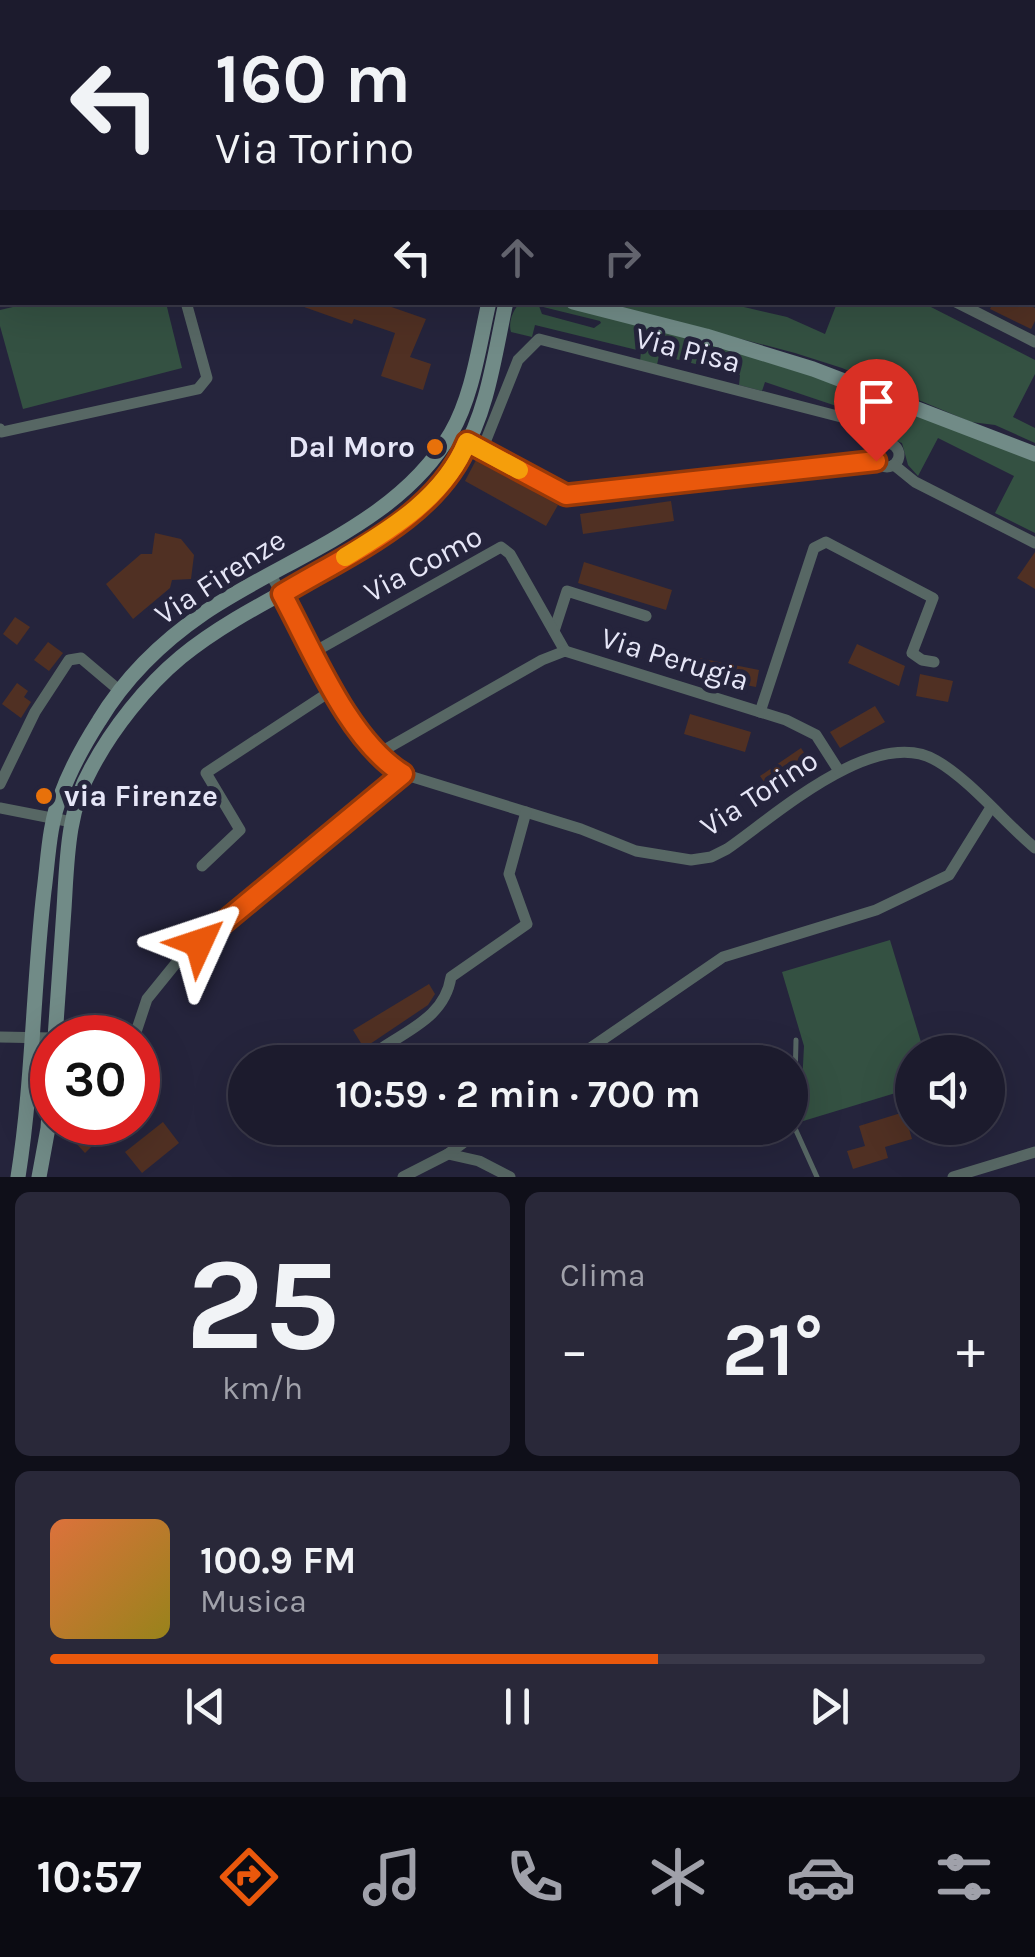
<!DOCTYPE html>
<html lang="it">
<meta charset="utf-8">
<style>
body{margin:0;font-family:Karla,sans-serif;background:#292839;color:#f1f3f6;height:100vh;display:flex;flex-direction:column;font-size:38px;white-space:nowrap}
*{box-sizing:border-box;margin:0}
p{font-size:32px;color:#a0a1aa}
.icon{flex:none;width:55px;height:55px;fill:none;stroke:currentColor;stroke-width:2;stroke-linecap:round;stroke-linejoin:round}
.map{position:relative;height:1177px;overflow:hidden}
.sheet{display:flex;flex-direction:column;gap:15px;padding:15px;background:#0f0f19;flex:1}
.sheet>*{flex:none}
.hud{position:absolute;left:0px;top:0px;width:1035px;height:305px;box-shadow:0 10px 40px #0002,0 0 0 2px #3a3949;background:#1c1b2d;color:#f1f3f6;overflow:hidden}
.fabs{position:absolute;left:895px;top:1035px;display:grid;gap:20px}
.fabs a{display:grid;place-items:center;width:110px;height:110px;border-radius:50%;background:#1c1b2d;box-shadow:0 10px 40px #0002,0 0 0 2px #3a3949;font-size:50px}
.speed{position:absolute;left:30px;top:1015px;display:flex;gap:20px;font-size:50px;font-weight:700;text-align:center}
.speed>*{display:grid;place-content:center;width:130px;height:130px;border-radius:50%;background:#1c1b2d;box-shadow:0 10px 40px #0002,0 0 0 2px #3a3949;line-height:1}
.speed .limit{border:15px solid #d22;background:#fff;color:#111}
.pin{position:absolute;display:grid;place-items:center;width:85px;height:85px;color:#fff;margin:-102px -42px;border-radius:50% 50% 50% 0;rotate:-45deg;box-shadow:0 0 10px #0007}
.pin .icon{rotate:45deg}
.me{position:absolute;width:110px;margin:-55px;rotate:48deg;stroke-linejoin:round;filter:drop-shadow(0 0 8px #0008)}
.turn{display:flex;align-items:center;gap:35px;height:210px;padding:0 50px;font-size:45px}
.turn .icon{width:130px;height:130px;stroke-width:2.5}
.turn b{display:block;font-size:70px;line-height:85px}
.lanes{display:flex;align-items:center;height:95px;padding:0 50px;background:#0003;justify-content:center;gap:50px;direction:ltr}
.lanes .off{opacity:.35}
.big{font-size:75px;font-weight:700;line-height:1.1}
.sheet .card{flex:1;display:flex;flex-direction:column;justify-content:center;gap:15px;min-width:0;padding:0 35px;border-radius:15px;background:#292839}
.sheet .dial{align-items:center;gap:0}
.dial b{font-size:130px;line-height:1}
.song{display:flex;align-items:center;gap:30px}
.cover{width:120px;height:120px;border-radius:15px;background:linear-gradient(135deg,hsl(20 70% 55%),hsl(50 70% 35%))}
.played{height:10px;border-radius:5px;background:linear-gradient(90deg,#ea580c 65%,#3a3949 65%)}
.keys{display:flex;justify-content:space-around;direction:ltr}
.heat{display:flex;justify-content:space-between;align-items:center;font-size:55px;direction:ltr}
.sheet .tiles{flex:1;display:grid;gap:15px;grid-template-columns:1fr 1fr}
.card:last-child{grid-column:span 2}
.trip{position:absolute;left:228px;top:1045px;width:580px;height:100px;border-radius:50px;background:#1c1b2d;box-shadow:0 10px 40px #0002,0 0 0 2px #3a3949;font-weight:700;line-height:100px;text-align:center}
.dock{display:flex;height:160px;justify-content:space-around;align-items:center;background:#0b0b12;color:#a0a1aa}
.dock .icon{width:70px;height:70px}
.dock .on{color:#ea580c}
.dock b{font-size:45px;color:#f1f3f6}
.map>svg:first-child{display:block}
.green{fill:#345142;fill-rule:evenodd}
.building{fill:#503023}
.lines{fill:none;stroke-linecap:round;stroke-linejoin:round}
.lane{stroke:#576764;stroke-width:5}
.street{stroke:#576764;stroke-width:11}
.secondary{stroke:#718b87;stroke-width:15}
.route-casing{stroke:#983908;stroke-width:25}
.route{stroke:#ea580c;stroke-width:18}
.slow{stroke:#f59e0b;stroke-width:18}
.food-dot{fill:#e8710a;stroke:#25243c;stroke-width:4}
.labels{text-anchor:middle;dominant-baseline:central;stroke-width:10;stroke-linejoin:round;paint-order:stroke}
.street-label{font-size:30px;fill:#e6e6f7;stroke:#25243c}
.poi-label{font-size:30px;font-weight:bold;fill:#e6e6f7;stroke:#25243c;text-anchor:end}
</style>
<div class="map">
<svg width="1035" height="1177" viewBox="0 0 1035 1177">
<rect width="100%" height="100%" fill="#25243c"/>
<g class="green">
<path d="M30,303H166L182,368L23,409L0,326V310Z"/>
<path d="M521,303H557L794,367L1035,461V533L995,513L1014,476L938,438L918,476L908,465L902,443L863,427L866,416L765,382L762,391L739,385L740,375L659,355L657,365L640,362L641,351L535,325L532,337L511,332C508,323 513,308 521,303ZM539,306L600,321L601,323L594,328L542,314Z"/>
<path d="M604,303H727L787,317L825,334L837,303H923L1035,360V374L1013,417L1035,428V443L995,425L971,422L842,368L795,353Z"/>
<path d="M890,940L924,1052H912V1088L800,1122L804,1046L782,972Z"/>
</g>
<g class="building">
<path d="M290,302H377L426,319L410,357L431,364L423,390L381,376L395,333L354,319L352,324Z"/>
<path d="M993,302H1023L1035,308V321L1031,329L990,309Z"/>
<path d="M476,460L558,505L546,526L465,481Z"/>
<path d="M671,501L674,521L583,534L580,514Z"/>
<path d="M155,533L181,539L194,555L191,579L172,580L170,588L133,619L106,584L141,554H152Z"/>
<path d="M1035,552V589L1017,578Z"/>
<path d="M584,562L672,590L666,610L578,583Z"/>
<path d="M15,617L30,627L17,645L3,634Z"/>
<path d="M48,642L63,653L49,671L34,660Z"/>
<path d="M857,644L905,666L899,686L848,663Z"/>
<path d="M674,653L759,670L756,687L671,671Z"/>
<path d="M920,674L953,681L948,702L916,696Z"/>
<path d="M17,683L28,691L24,697L31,702L21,718L2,704Z"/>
<path d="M875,706L885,722L840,748L830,732Z"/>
<path d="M690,714L751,732L745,752L684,734Z"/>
<path d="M801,748L812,765L771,792L760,776Z"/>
<path d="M429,984L435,994L428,1005L364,1048L353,1030Z"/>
<path d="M904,1112L912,1139L885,1147L888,1158L853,1169L847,1151L865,1146L859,1126Z"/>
<path d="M72,1122H117L85,1153L64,1130Z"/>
<path d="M163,1122L179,1143L142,1173L125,1152Z"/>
</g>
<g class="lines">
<path class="lane" d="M796,1040L794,1126L817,1177"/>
<g class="street">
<path d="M692,0L698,2"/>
<path d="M96,2L97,0"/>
<path d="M967,2L968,0"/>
<path d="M0,19L2,20"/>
<path d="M0,54L2,53"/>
<path d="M1032,151L1035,153"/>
<path d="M956,302L1035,342"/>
<path d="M0,429L2,432L198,389L207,378L186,302"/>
<circle cx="887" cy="455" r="12"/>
<path d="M475,446L566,495L876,461"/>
<path d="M482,450L518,360L539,339L849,419L879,445"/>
<path d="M894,465L915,482L1035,543"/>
<path d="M270,574C307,632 345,737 403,774L581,829L636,851L691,860L711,857L727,849C776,815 876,724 937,761C970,780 1005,823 1035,848"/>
<path d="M554,631L567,591L646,616"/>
<path d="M314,652L501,547L510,554L565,651"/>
<path d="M760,712L814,548L826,542L933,598L912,653L922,660L934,662"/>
<path d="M379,753L542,660L565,651L786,720L816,735L839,771"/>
<path d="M0,784L35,712L69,660L81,658L120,691"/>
<path d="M0,808L72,822"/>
<path d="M202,866L240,830L206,773L334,689"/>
<path d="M0,1037L52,1038"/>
<path d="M134,1038L147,999L177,962L312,846L403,774"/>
<path d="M382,1048C412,1028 445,1015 451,977L527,924L509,874L526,812"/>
<path d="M570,1062L723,957L876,910L949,875L990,809"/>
<path d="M448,1154L479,1161L510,1177"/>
<path d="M403,1177L448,1154L483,1128"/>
<path d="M953,1177L1035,1152"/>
</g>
<g class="secondary">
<path d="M569,2L570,0"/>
<path d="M584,2V0"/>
<path d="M0,141L2,142"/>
<path d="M573,302L706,336L813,369L1035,454"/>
<path d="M55,1038C58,995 61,952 64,909C67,862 67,811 91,769C112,729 146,686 181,657C270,584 397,556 461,455C488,411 495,352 506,302"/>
<path d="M18,1177C33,1082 33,986 44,891C48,861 49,823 61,795C70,770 85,743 99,721C125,678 163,641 204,613C287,557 398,524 451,433C473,395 479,345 489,302"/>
<path d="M39,1177L48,1128L52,1067"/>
</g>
</g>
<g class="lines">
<g class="route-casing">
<path id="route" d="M199,943L403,774C348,740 312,649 282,594C348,554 436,518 467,442L566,495L876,461"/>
</g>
<use href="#route" class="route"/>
<path class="slow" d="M345,557C393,528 445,496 467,442L519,470"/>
</g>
<g class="food-dot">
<circle cx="435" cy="447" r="10"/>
<circle cx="44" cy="796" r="10"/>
</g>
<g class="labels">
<g class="street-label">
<text transform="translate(688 350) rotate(14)">Via Pisa</text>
<text transform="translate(423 564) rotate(-28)">Via Como</text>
<text transform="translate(220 577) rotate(-33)">Via Firenze</text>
<text transform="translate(675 659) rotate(17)">Via Perugia</text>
<text transform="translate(759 793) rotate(-33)">Via Torino</text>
</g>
<g class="poi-label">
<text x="415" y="447">Dal Moro</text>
<text x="64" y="796" text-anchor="start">via Firenze</text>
</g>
</g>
</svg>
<div class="fabs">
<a><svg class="icon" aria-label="sound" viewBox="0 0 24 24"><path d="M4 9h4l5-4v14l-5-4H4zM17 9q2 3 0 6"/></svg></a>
</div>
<div class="speed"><div class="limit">30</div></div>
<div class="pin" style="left:876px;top:461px;background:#d93025"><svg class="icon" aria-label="arrive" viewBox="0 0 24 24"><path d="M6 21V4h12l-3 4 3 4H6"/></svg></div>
<svg class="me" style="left:199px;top:943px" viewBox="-20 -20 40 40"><path d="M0-17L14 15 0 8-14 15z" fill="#ea580c" stroke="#fff" stroke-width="4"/></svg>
<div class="trip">10:59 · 2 min · 700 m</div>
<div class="hud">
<div class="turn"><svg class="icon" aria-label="left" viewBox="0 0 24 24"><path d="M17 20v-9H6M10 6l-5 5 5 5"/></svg><div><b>160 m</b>Via Torino</div></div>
<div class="lanes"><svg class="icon" aria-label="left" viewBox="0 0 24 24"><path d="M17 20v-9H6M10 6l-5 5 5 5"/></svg><svg class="icon off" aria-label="ahead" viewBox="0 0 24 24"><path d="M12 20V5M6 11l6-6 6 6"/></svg><svg class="icon off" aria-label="right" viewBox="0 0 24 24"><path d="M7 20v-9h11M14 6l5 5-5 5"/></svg></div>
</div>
</div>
<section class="sheet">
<div class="tiles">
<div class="card dial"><b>25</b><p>km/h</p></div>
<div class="card"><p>Clima</p>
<div class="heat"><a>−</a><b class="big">21°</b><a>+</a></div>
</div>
<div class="card">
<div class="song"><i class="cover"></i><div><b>100.9 FM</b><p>Musica</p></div></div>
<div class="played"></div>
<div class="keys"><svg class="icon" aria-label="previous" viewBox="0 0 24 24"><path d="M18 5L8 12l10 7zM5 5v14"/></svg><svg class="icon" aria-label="pause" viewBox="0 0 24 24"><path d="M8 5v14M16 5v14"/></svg><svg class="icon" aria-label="next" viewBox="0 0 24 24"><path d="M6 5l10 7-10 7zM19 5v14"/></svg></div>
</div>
</div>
</section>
<nav class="dock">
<b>10:57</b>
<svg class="icon on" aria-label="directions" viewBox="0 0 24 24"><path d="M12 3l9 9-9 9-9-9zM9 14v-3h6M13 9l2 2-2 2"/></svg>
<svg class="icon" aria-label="music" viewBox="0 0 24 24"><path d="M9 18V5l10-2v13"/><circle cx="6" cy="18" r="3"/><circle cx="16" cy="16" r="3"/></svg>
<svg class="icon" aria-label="phone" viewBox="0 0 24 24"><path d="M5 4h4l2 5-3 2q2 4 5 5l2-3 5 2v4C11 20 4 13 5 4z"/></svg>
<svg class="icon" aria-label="climate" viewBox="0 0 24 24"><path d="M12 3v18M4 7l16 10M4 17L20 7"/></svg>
<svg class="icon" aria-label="car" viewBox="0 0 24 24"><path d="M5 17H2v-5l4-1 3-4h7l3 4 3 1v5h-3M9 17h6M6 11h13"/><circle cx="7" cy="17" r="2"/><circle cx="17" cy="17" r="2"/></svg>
<svg class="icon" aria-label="filters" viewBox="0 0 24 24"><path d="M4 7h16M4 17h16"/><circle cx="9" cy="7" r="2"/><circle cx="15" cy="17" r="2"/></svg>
</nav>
